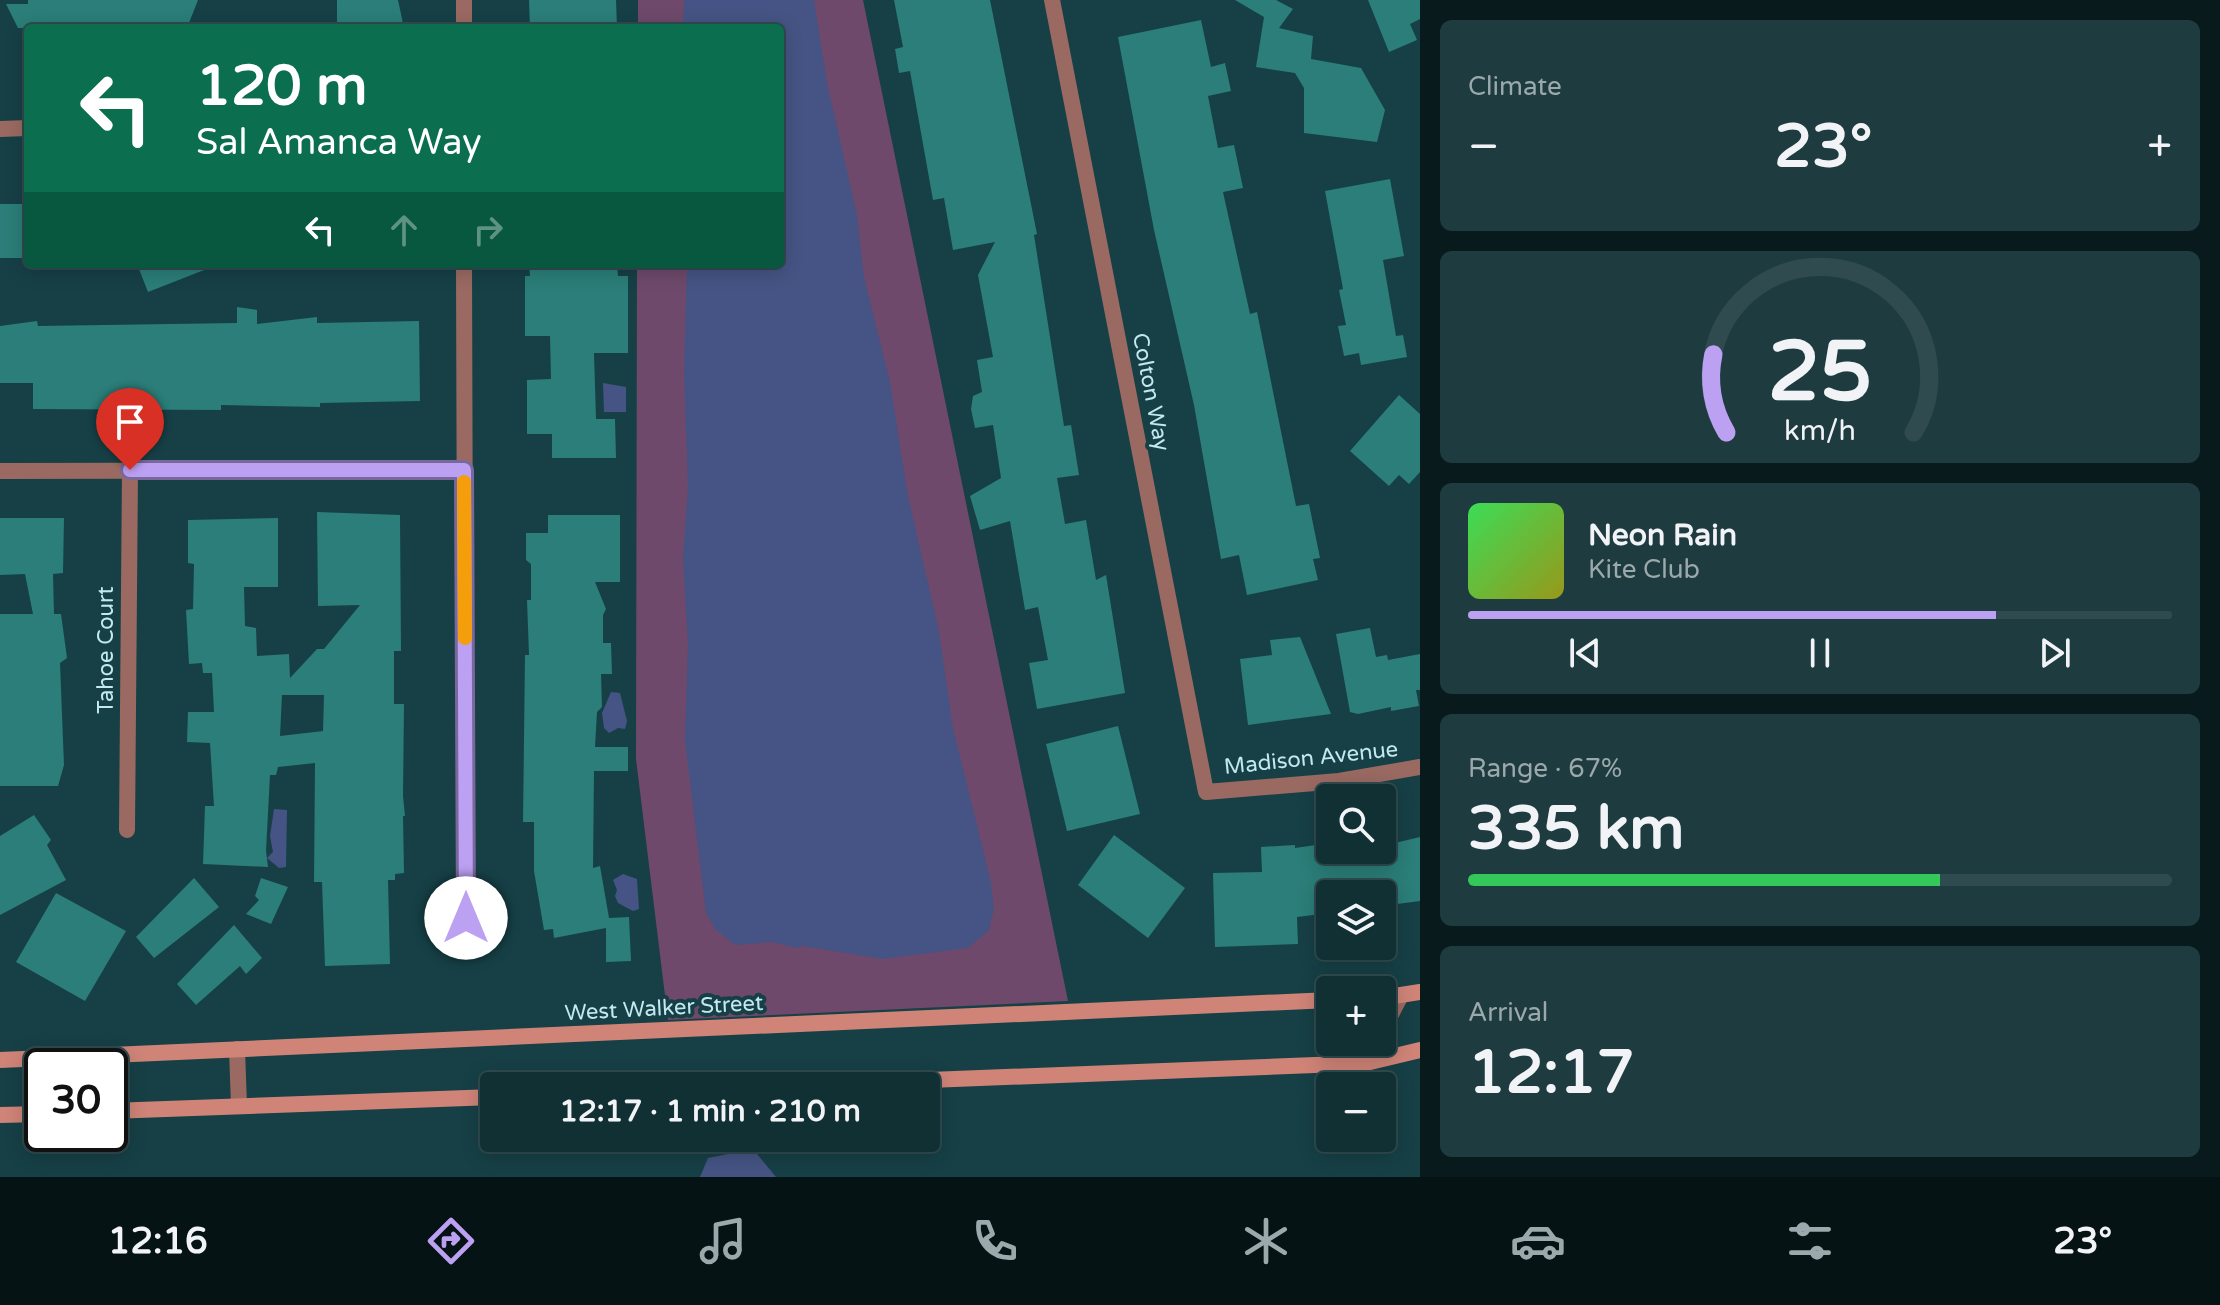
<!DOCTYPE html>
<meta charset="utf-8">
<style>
body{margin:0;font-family:"Varela Round",sans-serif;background:#1e3c40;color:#f1f3f6;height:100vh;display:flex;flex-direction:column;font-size:30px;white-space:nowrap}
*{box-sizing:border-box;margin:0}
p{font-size:26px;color:#9ca9ac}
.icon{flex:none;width:44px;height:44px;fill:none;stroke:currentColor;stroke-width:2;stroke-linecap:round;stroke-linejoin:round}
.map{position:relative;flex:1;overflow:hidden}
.panel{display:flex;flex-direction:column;gap:20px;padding:20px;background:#091a1d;width:800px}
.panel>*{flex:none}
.banner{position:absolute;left:24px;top:24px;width:760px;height:244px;border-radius:8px;box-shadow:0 4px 20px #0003,0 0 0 2px #304b4f;background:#0b6e4f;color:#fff;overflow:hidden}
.buttons{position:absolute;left:1316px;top:784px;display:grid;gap:16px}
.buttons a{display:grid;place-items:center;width:80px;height:80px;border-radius:8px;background:#103034;box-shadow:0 4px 20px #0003,0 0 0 2px #304b4f;font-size:40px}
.speed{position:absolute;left:24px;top:1048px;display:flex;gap:16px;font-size:40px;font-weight:700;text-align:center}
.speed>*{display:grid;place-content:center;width:104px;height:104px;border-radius:50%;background:#103034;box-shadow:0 4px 20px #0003,0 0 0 2px #304b4f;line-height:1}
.speed .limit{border:4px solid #111;border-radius:12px;background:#fff;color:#111}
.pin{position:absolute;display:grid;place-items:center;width:68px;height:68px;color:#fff;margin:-82px -34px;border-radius:50% 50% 50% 0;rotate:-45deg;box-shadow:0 0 8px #0007}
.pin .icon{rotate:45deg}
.me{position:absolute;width:88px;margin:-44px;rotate:0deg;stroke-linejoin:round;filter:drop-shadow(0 0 6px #0008)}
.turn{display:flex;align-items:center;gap:28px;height:168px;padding:0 40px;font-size:36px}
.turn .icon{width:104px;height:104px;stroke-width:2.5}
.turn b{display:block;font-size:56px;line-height:68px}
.lanes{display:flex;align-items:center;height:76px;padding:0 40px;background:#0003;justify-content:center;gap:40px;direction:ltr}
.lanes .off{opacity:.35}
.big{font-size:60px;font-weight:800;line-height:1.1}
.panel .tile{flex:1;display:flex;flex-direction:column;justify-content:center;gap:12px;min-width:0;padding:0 28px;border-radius:12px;background:#1e3c40}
.panel .dial{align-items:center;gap:0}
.dial svg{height:208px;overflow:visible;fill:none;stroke:#304b4f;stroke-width:7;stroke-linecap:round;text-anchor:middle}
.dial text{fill:#f1f3f6;stroke:none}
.song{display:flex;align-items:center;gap:24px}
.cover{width:96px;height:96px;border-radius:12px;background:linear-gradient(135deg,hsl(130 70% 55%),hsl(60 70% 35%))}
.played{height:8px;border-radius:4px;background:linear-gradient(90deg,#bca0f2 75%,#304b4f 75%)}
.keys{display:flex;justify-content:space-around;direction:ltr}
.heat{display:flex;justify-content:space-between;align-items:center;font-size:44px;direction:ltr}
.charge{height:12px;border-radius:6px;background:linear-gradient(90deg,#34c759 67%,#304b4f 0)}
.trip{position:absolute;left:480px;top:1072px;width:460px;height:80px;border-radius:8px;background:#103034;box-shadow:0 4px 20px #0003,0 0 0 2px #304b4f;font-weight:800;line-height:80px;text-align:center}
.menu{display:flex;height:128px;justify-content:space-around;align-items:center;background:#061315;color:#9ca9ac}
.menu .icon{width:56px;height:56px}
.menu .selected{color:#bca0f2}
.menu b{font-size:36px;color:#f1f3f6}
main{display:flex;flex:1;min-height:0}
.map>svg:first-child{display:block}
.green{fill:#6e496b}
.water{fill:#455484}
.building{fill:#2b7e79;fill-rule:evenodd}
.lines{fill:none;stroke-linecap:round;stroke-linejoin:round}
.street{stroke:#9a6a62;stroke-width:16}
.secondary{stroke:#d08478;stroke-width:16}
.route-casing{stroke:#7a689d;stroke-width:20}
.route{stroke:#bca0f2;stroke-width:14}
.slow{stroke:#f59e0b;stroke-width:14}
.labels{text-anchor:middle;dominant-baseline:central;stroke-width:8;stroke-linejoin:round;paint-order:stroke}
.street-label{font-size:22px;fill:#c3e8ef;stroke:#164046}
</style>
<main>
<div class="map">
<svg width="1420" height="1177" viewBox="0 0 1420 1177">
<rect width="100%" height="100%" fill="#164046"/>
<path class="green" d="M638,0H863L1068,1001L668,1020L636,759L637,264H780V28H638Z"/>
<g class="water">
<path d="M684,0H814L827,83L857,215L864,277L890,382L908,496L939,631L953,728L991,882L994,908L989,930L968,948L883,959L801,946L797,948L772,942L735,945L715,929L706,913L685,741L688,644L683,558L688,486L684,372L687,264H780V28H683Z"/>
<path d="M603,383L626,387V412H604Z"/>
<path d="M611,692L620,693L627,721L625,729L618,728L609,733L604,728L602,713Z"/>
<path d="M274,809L287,810L286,867L279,868L267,858L273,852L270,836Z"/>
<path d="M623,874L637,879L639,909L633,911L618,903L615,896L617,890L613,880Z"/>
<path d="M753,1149L776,1177H700L708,1158Z"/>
</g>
<g class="building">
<path d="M28,0H198L187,28H18L6,4H28Z"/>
<path d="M337,0H398L404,28H337Z"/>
<path d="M529,0H616L617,28H530Z"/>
<path d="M894,0H990L1037,234L1034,235L1064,426L1071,425L1079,475L1057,478L1065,524L1086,520L1096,580L1106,575L1125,693L1037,709L1029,663L1048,660L1038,607L1025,610L1010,521L980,530L970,496L1001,478L993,425L975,428L971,409L973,396L982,392L977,360L993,357L978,275L995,242L953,250L944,198L933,200L910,71L899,73L895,49L903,47Z"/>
<path d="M1235,0H1276L1293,9L1279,28L1313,36L1311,59L1361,68L1385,110L1377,142L1304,133V88L1295,73L1256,67L1264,17Z"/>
<path d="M1368,0H1420V19L1410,24L1417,40L1389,52Z"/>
<path d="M1201,20L1211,67L1225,63L1231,91L1208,96L1218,148L1234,145L1243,188L1223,192L1250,314L1257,312L1296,506L1309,504L1320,558L1313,559L1318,580L1247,595L1239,555L1221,559L1194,405L1154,230L1118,37Z"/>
<path d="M1390,179L1404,256L1383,260L1396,336L1403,335L1407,357L1361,365L1359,353L1344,356L1338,326L1346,325L1339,290L1343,289L1325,191Z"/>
<rect x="0" y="204" width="28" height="54"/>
<path d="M137,264H217V265L148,292Z"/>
<path d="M529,264H617L618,276H628V353H594L596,419H615L616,458H552V434H527V380L551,379L550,336H525V276H530Z"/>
<path d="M237,307L257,310V324L317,317V323L419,321L420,401L320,403V407L221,405V410L33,409V383H0V326L37,321L38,326L237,323Z"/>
<path d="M1399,395L1420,414V472L1409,484L1399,475L1389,486L1350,451Z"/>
<path d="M317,512L400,515L401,651H394V704H404L403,796L405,816H403L404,873L395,874V880H388L390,964L325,966L322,882H314L315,763L278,767L276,775H270L266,851L268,867L203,864L205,806H214L210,743L187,742L188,712H214L212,673H203L202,663L189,664L186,610L193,609L194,564L188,563V520L278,518V587H244L245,626L256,628L257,656L289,654L290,678L317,649H324L360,605L318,606ZM282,695H324L323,731L280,736Z"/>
<path d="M548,515H620V582H595L606,609L603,615V643H611L612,674H601L602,707L597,712L595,747H628V771H594L593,868L600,866L609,918L629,917L631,961L606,962V928L554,938L553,929L544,930L534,871V822H523L525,655H529L527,600H531V564L526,560V533H548Z"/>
<path d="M0,518H64L63,573L53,574L54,614H61L67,658L60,663L64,765L58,786H0V614H33L25,574L0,575Z"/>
<path d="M1370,628L1376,657L1387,655L1388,660L1420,654V690H1416L1419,706L1391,711V707L1358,714L1350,712L1336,634Z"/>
<path d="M1300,637L1331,714L1248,725L1240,659L1272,655L1270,640Z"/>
<path d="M1118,726L1140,814L1067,831L1046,744Z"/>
<path d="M34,815L51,840L47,845L66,880L0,915V836Z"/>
<path d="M1114,835L1185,888L1148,938L1078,885Z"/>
<path d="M1420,837V901L1382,906V894H1330V913L1297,917L1298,944L1215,947L1213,873L1262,872L1261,847L1295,845V848L1330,843V850H1382V846Z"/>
<path d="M194,878L219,907L154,958L136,937Z"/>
<path d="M261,878L288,887L271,924L246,914L259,900L255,896Z"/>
<path d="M56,893L126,931L85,1001L16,962Z"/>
<path d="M234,925L262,958L246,974L240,966L196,1005L177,984Z"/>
</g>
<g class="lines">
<g class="street">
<path d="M464,0V28"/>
<path d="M1052,0L1206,792L1339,781L1420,767"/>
<path d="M0,129L28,128"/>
<path d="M464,264L466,918"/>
<path d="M0,471L464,470"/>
<path d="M127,830L130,470"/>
<path d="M1382,1032L1400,997"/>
<path d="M237,1049L239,1106"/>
<path d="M1366,1063L1377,1042"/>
</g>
<g class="secondary">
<path d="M1382,998L1420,992"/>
<path d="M0,1060L1330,1000"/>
<path d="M777,1086L1366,1063L1420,1050"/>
<path d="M110,1111L494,1097"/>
<path d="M0,1115L42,1114"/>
</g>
</g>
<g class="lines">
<g class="route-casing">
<path id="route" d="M130,470H464L466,918"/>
</g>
<use href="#route" class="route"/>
<path class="slow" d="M464,482L465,638"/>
</g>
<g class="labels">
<g class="street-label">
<text transform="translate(1151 392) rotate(79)">Colton Way</text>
<text transform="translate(106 650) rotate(-90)">Tahoe Court</text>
<text transform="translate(1311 758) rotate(-6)">Madison Avenue</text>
<text transform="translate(664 1008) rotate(-3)">West Walker Street</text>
</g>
</g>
</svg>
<div class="buttons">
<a><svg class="icon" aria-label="search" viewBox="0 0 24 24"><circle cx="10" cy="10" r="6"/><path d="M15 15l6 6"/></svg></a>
<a><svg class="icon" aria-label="layers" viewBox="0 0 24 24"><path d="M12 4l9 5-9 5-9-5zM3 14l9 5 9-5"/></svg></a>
<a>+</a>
<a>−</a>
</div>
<div class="speed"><div class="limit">30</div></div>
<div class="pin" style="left:130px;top:470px;background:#d93025"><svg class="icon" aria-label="arrive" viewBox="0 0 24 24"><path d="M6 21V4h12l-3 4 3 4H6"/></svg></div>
<svg class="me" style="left:466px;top:918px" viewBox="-20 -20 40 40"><circle r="19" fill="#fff"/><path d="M0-13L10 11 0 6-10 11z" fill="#bca0f2"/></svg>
<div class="trip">12:17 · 1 min · 210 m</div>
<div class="banner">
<div class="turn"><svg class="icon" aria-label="left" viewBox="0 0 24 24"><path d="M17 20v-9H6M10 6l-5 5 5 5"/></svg><div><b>120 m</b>Sal Amanca Way</div></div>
<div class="lanes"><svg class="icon" aria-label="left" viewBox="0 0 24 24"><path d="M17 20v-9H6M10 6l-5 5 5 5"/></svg><svg class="icon off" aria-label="ahead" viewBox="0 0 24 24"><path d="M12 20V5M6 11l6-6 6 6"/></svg><svg class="icon off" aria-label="right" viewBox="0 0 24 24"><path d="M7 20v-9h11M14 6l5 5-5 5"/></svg></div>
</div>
</div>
<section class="panel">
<div class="tile"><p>Climate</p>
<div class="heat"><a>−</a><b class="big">23°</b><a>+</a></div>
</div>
<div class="tile dial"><svg viewBox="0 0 100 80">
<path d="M14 69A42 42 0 1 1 86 69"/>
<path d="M14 69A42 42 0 0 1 9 39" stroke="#bca0f2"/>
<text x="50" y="56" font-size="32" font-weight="700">25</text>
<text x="50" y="72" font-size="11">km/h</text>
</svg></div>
<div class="tile">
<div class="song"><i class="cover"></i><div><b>Neon Rain</b><p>Kite Club</p></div></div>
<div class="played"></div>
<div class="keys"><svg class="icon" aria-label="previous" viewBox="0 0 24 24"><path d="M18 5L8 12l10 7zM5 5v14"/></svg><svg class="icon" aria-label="pause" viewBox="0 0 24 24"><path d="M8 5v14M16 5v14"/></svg><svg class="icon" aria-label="next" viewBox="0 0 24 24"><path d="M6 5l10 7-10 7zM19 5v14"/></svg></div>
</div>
<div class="tile"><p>Range · 67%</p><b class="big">335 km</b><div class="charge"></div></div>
<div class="tile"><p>Arrival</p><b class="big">12:17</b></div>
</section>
</main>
<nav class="menu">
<b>12:16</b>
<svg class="icon selected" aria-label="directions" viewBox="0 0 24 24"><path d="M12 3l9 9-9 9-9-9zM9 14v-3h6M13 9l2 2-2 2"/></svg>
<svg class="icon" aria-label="music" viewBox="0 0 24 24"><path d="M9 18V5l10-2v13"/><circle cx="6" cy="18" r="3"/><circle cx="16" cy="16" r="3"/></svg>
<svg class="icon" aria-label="phone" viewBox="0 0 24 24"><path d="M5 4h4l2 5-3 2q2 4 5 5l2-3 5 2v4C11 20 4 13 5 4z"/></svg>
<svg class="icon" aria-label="climate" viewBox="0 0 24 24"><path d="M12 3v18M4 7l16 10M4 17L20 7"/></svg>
<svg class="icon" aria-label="car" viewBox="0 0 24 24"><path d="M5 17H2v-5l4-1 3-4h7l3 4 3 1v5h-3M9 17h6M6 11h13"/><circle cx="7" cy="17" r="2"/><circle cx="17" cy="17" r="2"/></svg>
<svg class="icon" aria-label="filters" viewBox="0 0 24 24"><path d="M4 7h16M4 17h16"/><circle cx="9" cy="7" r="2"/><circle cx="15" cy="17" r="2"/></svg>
<b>23°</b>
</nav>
